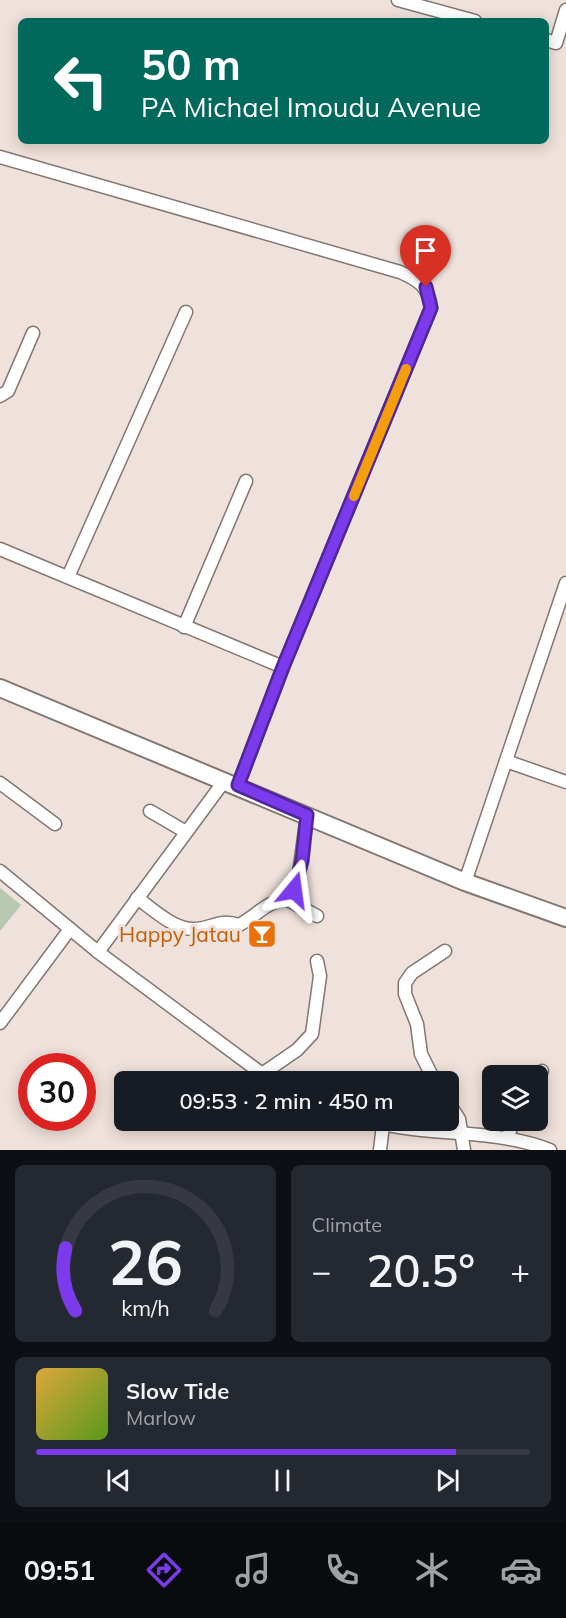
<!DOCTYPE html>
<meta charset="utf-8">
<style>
body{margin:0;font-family:Mulish,sans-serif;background:#242831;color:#f1f3f6;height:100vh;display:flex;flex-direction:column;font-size:22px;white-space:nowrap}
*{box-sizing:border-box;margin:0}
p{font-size:20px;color:#9ea1a6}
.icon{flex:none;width:33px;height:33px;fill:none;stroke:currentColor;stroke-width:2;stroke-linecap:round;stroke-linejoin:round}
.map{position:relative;height:1150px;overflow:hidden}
.details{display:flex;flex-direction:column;gap:15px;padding:15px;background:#0d0f14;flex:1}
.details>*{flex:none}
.banner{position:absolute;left:18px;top:18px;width:531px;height:126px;border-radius:9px;box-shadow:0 3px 15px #0003;background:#00695c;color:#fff;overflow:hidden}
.fabs{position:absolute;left:482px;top:1065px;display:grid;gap:12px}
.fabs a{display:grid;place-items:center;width:66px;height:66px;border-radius:9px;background:#171b24;box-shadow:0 3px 15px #0003;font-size:30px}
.speed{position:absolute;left:18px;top:1053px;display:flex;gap:12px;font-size:30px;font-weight:700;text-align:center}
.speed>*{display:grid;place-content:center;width:78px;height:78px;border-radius:50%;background:#171b24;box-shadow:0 3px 15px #0003;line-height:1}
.speed .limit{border:9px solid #d22;background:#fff;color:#111}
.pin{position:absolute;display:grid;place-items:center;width:51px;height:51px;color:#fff;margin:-62px -26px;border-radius:50% 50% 50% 0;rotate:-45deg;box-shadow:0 0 6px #0007}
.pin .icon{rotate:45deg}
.me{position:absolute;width:66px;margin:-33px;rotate:16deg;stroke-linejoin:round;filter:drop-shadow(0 0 4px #0008)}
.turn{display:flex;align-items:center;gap:21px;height:126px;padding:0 24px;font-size:27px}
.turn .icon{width:78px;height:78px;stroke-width:2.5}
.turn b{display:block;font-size:42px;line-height:51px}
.big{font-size:45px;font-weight:600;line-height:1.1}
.details .card{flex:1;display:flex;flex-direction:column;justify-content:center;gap:9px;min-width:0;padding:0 21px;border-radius:9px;background:#242831}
.details .dial{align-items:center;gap:0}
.dial svg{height:156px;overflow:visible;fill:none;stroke:#363941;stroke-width:7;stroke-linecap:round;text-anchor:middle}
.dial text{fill:#f1f3f6;stroke:none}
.song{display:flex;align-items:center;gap:18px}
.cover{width:72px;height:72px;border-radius:9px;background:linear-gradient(135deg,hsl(40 70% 55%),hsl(90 70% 35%))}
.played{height:6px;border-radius:3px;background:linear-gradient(90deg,#7c3aed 85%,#363941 85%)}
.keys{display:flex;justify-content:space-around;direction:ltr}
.heat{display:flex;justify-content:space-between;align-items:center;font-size:33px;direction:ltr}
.details .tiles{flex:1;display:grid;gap:15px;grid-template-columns:1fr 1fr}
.card:last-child{grid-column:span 2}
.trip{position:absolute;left:114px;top:1071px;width:345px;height:60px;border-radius:9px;background:#171b24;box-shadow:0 3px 15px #0003;font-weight:600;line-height:60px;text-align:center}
.dock{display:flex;height:96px;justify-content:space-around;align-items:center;background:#090b0e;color:#9ea1a6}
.dock .icon{width:42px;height:42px}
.dock .current{color:#7c3aed}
.dock b{font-size:27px;color:#f1f3f6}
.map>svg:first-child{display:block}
.green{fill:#b7c7b0}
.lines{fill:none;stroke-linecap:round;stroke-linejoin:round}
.street-casing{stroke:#837771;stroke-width:15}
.secondary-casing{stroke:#837771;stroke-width:20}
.street{stroke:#fff;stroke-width:12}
.secondary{stroke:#fff;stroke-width:16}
.route-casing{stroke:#51269a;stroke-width:15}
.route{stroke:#7c3aed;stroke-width:10}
.slow{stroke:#f59e0b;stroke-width:10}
.labels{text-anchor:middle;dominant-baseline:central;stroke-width:6;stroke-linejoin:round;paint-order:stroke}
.food-label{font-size:21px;fill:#c56008;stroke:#efe1db;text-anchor:end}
</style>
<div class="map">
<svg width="566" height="1150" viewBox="0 0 566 1150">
<rect width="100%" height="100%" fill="#efe1db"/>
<path class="green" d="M0,888L21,905L0,931Z"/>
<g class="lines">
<g class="street-casing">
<g id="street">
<path d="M398,0L475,21"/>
<path d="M546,40L556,43L566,10"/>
<path d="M0,157L400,272C418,280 429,286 431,308L283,667L238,785"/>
<path d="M0,396L8,391L33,333"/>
<path d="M0,549L283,667"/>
<path d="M68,577L186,312"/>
<path d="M184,627L246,481"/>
<path d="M506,761L566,782"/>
<path d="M0,783L55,824"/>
<path d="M150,811L186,832"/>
<path d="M307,815L298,881L288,900L317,916"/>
<path d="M0,871L98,952L273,1082"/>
<path d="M465,882L566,583"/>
<path d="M137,898C153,909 172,928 192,929C211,930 217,918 239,925C257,916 268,899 288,900"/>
<path d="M98,952L225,780"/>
<path d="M0,1023L70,929"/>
<path d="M262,1074L297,1050L312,1034L320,976L317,961"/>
<path d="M537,1079L542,1071"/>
<path d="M435,1082L421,1054L417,1024L405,994V983L412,973L445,951"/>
<path d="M448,1102L459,1119L464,1150"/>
<path d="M367,1120C428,1138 490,1127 550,1150"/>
<path d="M508,1136L514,1120"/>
<path d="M380,1150L383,1125"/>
</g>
</g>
<g class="secondary-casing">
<path id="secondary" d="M0,688L465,882L566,918"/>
</g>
<use href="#street" class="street"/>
<use href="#secondary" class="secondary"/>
</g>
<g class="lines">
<g class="route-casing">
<path id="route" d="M294,890L302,861L307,815L238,785L283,667L431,308L426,287"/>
</g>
<use href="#route" class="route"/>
<path class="slow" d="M354,496L406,369"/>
</g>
<defs>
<g id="bar-square" transform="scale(1.5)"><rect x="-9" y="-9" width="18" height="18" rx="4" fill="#e8710a" stroke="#efe1db"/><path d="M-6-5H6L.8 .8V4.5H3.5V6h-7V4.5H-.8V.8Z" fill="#fff"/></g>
</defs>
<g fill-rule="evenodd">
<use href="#bar-square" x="262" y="934"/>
</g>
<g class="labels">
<g class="food-label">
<text x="241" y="934">Happy Jatau</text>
</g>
</g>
</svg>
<div class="fabs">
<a><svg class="icon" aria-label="layers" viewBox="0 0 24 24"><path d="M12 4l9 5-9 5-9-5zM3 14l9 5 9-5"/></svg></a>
</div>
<div class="speed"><div class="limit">30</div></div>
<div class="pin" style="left:426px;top:287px;background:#d93025"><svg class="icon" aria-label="arrive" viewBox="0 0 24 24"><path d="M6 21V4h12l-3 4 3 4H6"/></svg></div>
<svg class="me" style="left:294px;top:890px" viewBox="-20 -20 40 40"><path d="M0-17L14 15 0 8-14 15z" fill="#7c3aed" stroke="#fff" stroke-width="4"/></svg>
<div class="trip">09:53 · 2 min · 450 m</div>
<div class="banner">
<div class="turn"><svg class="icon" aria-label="left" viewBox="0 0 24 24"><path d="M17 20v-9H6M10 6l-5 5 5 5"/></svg><div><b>50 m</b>PA Michael Imoudu Avenue</div></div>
</div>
</div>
<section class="details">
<div class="tiles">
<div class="card dial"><svg viewBox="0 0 100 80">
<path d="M14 69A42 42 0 1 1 86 69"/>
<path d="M14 69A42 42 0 0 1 9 37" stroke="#7c3aed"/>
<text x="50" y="56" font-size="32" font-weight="700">26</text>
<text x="50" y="72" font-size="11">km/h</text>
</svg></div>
<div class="card"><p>Climate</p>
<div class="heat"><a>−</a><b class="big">20.5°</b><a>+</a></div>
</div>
<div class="card">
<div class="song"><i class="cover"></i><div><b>Slow Tide</b><p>Marlow</p></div></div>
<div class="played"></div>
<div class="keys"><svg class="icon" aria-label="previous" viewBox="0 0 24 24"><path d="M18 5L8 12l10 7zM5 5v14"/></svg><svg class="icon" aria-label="pause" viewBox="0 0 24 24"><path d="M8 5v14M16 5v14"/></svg><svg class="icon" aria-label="next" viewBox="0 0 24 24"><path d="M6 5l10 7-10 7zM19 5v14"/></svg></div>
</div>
</div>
</section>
<nav class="dock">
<b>09:51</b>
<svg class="icon current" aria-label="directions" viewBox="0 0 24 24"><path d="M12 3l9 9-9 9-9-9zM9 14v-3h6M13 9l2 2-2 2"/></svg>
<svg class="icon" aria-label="music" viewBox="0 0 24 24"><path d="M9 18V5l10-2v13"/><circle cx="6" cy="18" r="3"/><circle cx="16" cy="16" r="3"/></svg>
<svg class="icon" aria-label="phone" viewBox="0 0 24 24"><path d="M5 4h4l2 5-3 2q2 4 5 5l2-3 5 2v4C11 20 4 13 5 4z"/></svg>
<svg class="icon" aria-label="climate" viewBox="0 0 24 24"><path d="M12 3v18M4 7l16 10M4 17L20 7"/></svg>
<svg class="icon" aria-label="car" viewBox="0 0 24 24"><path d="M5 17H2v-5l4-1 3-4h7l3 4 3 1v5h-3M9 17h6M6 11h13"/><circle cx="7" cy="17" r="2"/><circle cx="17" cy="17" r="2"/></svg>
</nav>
